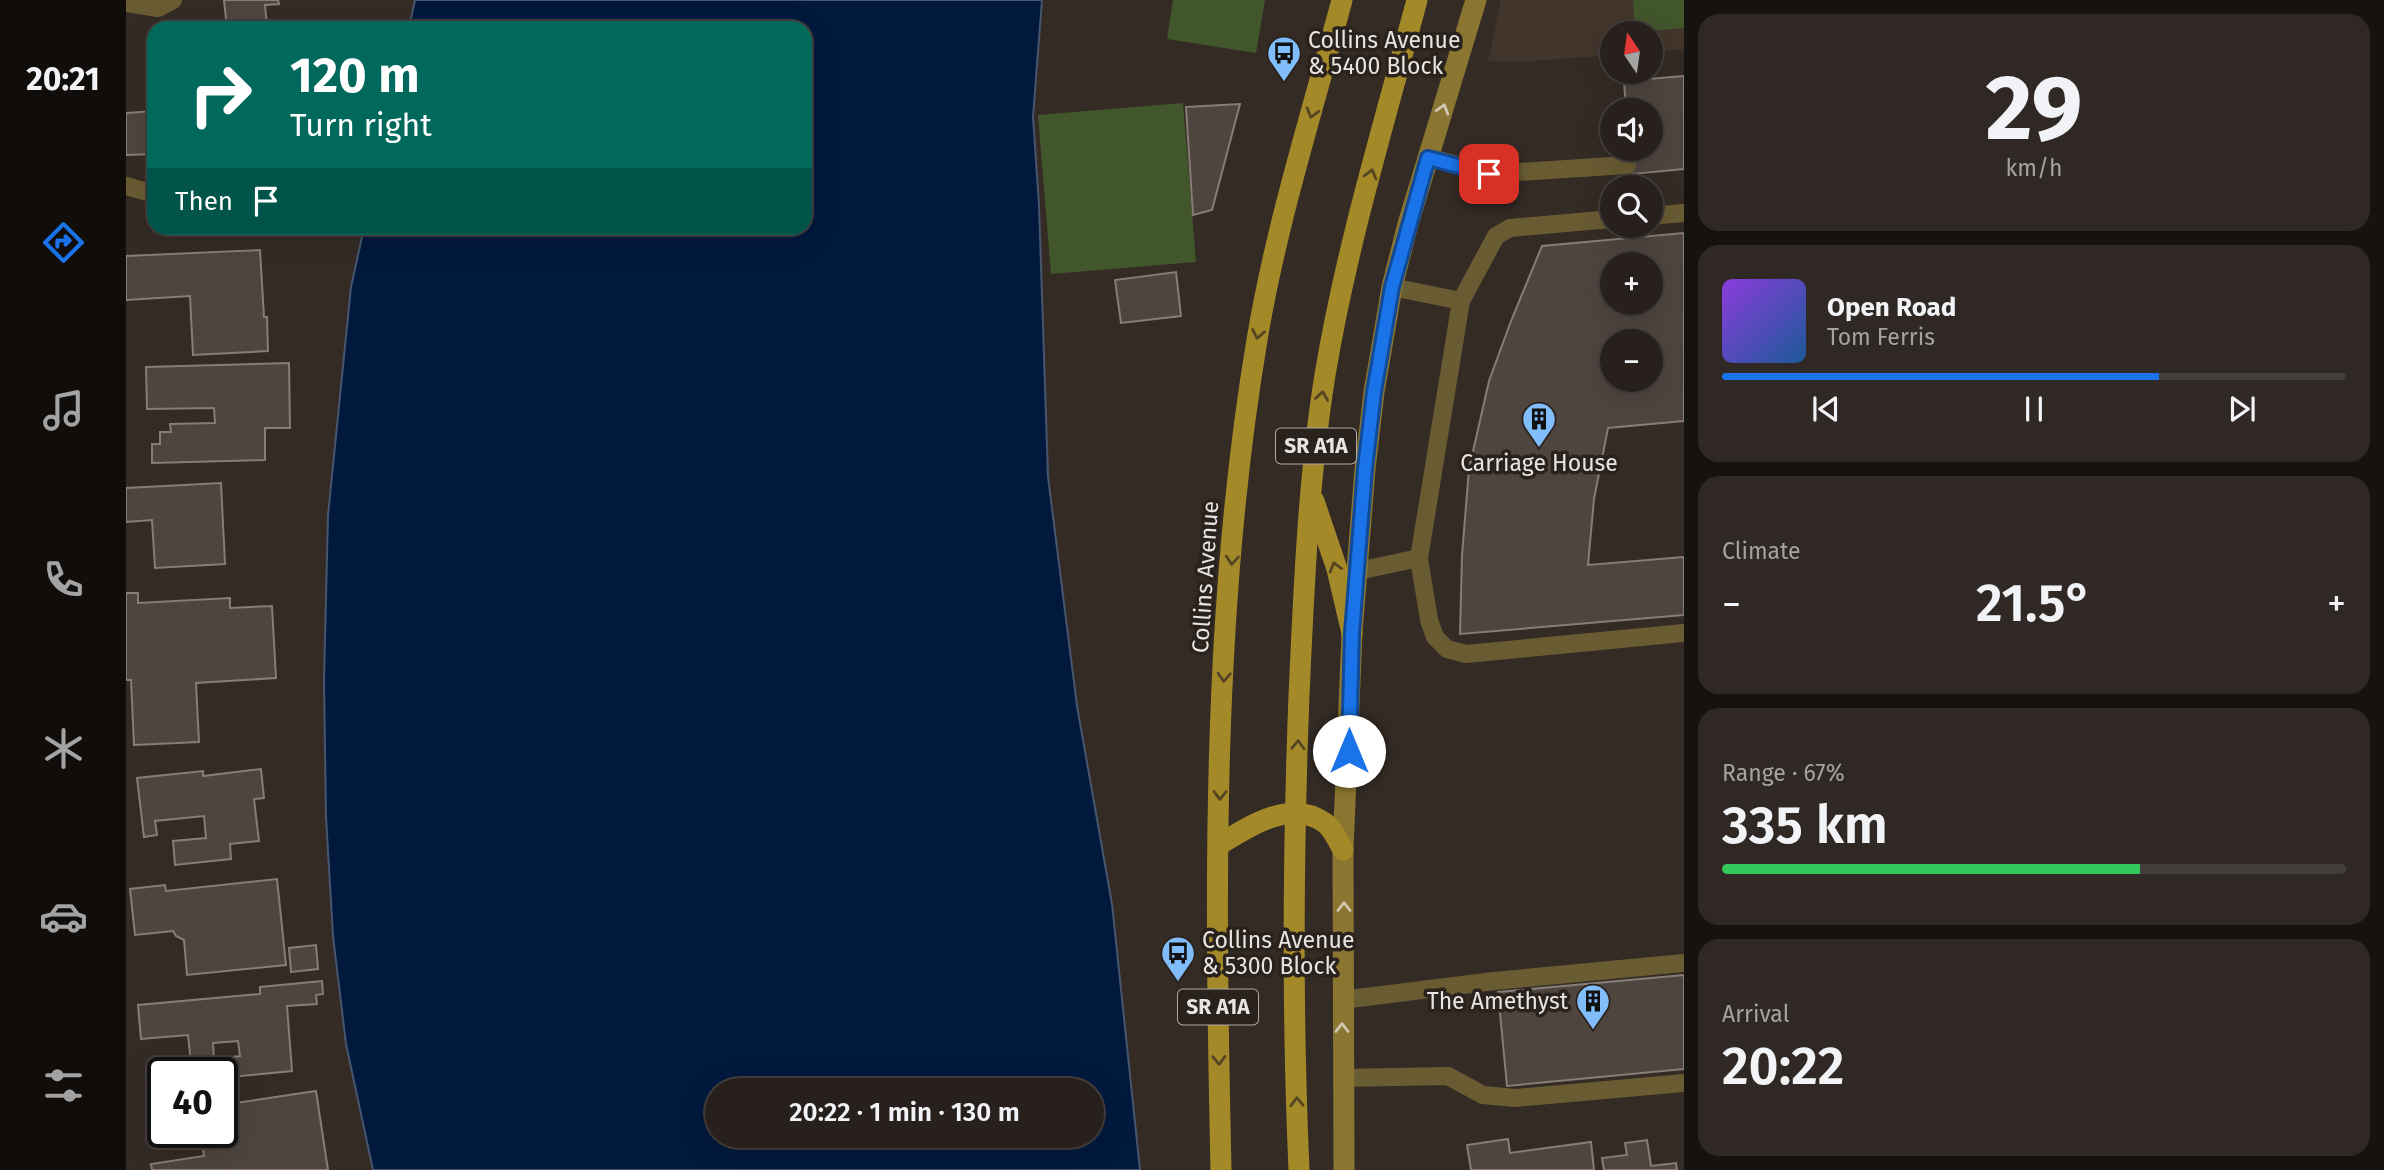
<!DOCTYPE html>
<meta charset="utf-8">
<style>
body{margin:0;font-family:"Fira Sans",sans-serif;background:#2f2825;color:#f1f3f6;height:100vh;display:flex;flex-direction:column;font-size:26px;white-space:nowrap}
*{box-sizing:border-box;margin:0}
p{font-size:23px;color:#a4a3a3}
.icon{flex:none;width:38px;height:38px;fill:none;stroke:currentColor;stroke-width:2;stroke-linecap:round;stroke-linejoin:round}
.map{position:relative;flex:1;overflow:hidden}
.sheet{display:flex;flex-direction:column;gap:14px;padding:14px;background:#15120f;width:700px}
.sheet>*{flex:none}
.hud{position:absolute;left:21px;top:21px;width:665px;height:214px;border-radius:21px;box-shadow:0 7px 28px #0002,0 0 0 2px #433e3b;background:#00695c;color:#fff;overflow:hidden}
.needle{width:46px;rotate:347deg}
.tools{position:absolute;left:1474px;top:21px;display:grid;gap:14px}
.tools a{display:grid;place-items:center;width:63px;height:63px;border-radius:50%;background:#27201c;box-shadow:0 7px 28px #0002,0 0 0 2px #433e3b;font-size:35px}
.speed{position:absolute;left:21px;top:1057px;display:flex;gap:14px;font-size:35px;font-weight:700;text-align:center}
.speed>*{display:grid;place-content:center;width:91px;height:91px;border-radius:50%;background:#27201c;box-shadow:0 7px 28px #0002,0 0 0 2px #433e3b;line-height:1}
.speed .limit{border:4px solid #111;border-radius:10px;background:#fff;color:#111}
.pin{position:absolute;display:grid;place-items:center;width:60px;height:60px;color:#fff;margin:-30px;border-radius:14px;box-shadow:0 4px 10px #0006}
.me{position:absolute;width:77px;margin:-38px;rotate:0deg;stroke-linejoin:round;filter:drop-shadow(0 0 5px #0008)}
.turn{display:flex;align-items:center;gap:24px;height:147px;padding:0 28px;font-size:32px}
.turn .icon{width:91px;height:91px;stroke-width:2.5}
.turn b{display:block;font-size:49px;line-height:60px}
.then{display:flex;align-items:center;height:66px;padding:0 28px;background:#0003;gap:14px;font-size:26px}
.big{font-size:52px;font-weight:600;line-height:1.1}
.sheet .card{flex:1;display:flex;flex-direction:column;justify-content:center;gap:10px;min-width:0;padding:0 24px;border-radius:21px;background:#2f2825}
.sheet .dial{align-items:center;gap:0}
.dial b{font-size:91px;line-height:1}
.song{display:flex;align-items:center;gap:21px}
.cover{width:84px;height:84px;border-radius:10px;background:linear-gradient(135deg,hsl(270 70% 55%),hsl(210 70% 35%))}
.played{height:7px;border-radius:4px;background:linear-gradient(90deg,#1a73e8 70%,#433e3b 70%)}
.keys{display:flex;justify-content:space-around;direction:ltr}
.heat{display:flex;justify-content:space-between;align-items:center;font-size:38px;direction:ltr}
.charge{height:10px;border-radius:5px;background:linear-gradient(90deg,#34c759 67%,#433e3b 0)}
.trip{position:absolute;left:579px;top:1078px;width:399px;height:70px;border-radius:35px;background:#27201c;box-shadow:0 7px 28px #0002,0 0 0 2px #433e3b;font-weight:600;line-height:70px;text-align:center}
main{display:flex;flex:1;min-height:0}
.tab-bar{display:flex;flex-direction:column;width:126px;justify-content:space-around;align-items:center;background:#100d0b;color:#a4a3a3}
.tab-bar .icon{width:49px;height:49px}
.tab-bar .on{color:#1a73e8}
.tab-bar b{font-size:32px;color:#f1f3f6}
.map>svg:first-child{display:block}
.built{fill:#42352b}
.green{fill:#42562c}
.water{fill:#01193d;stroke:#47566e;stroke-width:2;fill-rule:evenodd}
.building{fill:#4e453f;stroke:#877d76;stroke-width:2;fill-rule:evenodd}
.lines{fill:none;stroke-linecap:round;stroke-linejoin:round}
.lane{stroke:#695c33;stroke-width:18}
.secondary{stroke:#8a7630;stroke-width:21}
.primary{stroke:#a48929;stroke-width:21}
.oneway{stroke:#d1c8b4}
.oneway2{stroke:#554621}
.route-casing{stroke:#114b97;stroke-width:18}
.route{stroke:#1a73e8;stroke-width:12}
.labels{text-anchor:middle;dominant-baseline:central;stroke-width:7;stroke-linejoin:round;paint-order:stroke}
.shield{fill:#2a221c;stroke:#b0aaa5;stroke-width:2}
.shield-label{font-size:21px;font-weight:bold;fill:#e9e4e0}
.poi-label{font-size:23px;fill:#e9e4e0;stroke:#2a221c;text-anchor:start}
.street-label{font-size:23px;fill:#e9e4e0;stroke:#2a221c}
</style>
<main>
<nav class="tab-bar">
<b>20:21</b>
<svg class="icon on" aria-label="directions" viewBox="0 0 24 24"><path d="M12 3l9 9-9 9-9-9zM9 14v-3h6M13 9l2 2-2 2"/></svg>
<svg class="icon" aria-label="music" viewBox="0 0 24 24"><path d="M9 18V5l10-2v13"/><circle cx="6" cy="18" r="3"/><circle cx="16" cy="16" r="3"/></svg>
<svg class="icon" aria-label="phone" viewBox="0 0 24 24"><path d="M5 4h4l2 5-3 2q2 4 5 5l2-3 5 2v4C11 20 4 13 5 4z"/></svg>
<svg class="icon" aria-label="climate" viewBox="0 0 24 24"><path d="M12 3v18M4 7l16 10M4 17L20 7"/></svg>
<svg class="icon" aria-label="car" viewBox="0 0 24 24"><path d="M5 17H2v-5l4-1 3-4h7l3 4 3 1v5h-3M9 17h6M6 11h13"/><circle cx="7" cy="17" r="2"/><circle cx="17" cy="17" r="2"/></svg>
<svg class="icon" aria-label="filters" viewBox="0 0 24 24"><path d="M4 7h16M4 17h16"/><circle cx="9" cy="7" r="2"/><circle cx="15" cy="17" r="2"/></svg>
</nav>
<div class="map">
<svg width="1558" height="1170" viewBox="0 0 1558 1170">
<rect width="100%" height="100%" fill="#342b25"/>
<path class="built" d="M1375,0H1558V49L1524,52V33H1486V55L1408,61H1362Z"/>
<g class="green">
<path d="M1047,0H1139L1130,53L1041,39Z"/>
<path d="M1507,0H1558V28L1509,32Z"/>
<path d="M1057,103L1070,262L925,274L912,115Z"/>
</g>
<path class="water" d="M289,0H916L907,117L913,205L922,477L951,706L986,904L1014,1170H247L220,1044L207,936L200,817L198,680L202,515L225,287L238,228H679V28H283ZM966,1090V1136H592V1090Z"/>
<g class="building">
<path d="M98,0H152L153,4L139,5L141,26L168,24L169,28H101Z"/>
<path d="M1558,76V169L1506,174L1504,149H1524V110H1500L1498,81Z"/>
<path d="M1114,104L1086,210L1067,215L1060,107Z"/>
<path d="M28,111V154L0,155V113Z"/>
<path d="M1558,233V421L1482,428L1468,499L1462,565L1558,557V615L1334,634L1336,555L1343,469L1363,381L1385,321L1416,246ZM1486,264H1524V303H1486ZM1486,341H1524V380H1486Z"/>
<path d="M134,250L138,317H141L142,351L67,355L64,296L0,300V256Z"/>
<path d="M1050,272L1055,316L995,323L989,280Z"/>
<path d="M163,363L164,428H139V460L26,463V444H34V432H45L44,424L89,423L88,408L21,409L20,367Z"/>
<path d="M95,483L99,564L29,568L26,520L0,522V488Z"/>
<path d="M0,593H12V603L104,598V608L146,606L150,678L70,683L73,742L8,745L5,680H0Z"/>
<path d="M135,769L138,798L128,799L133,841L104,844L105,859L49,865L47,841L80,838L78,816L29,821L31,835L18,837L11,778L77,771V776Z"/>
<path d="M151,879L160,965L61,975L58,940L50,936L47,931L9,935L4,889L39,885L40,891Z"/>
<path d="M190,945L192,969L165,972L163,948Z"/>
<path d="M1558,975V1069L1381,1086L1372,992Z"/>
<path d="M196,981L197,994L190,995L191,1004L161,1006L166,1071L106,1077V1070L66,1073L62,1035L15,1039L12,1005L134,994V987ZM112,1041L114,1056L88,1059L87,1043Z"/>
<path d="M190,1091L202,1170H26L25,1164L78,1156L75,1136L98,1133L96,1105Z"/>
<path d="M1382,1139L1384,1153L1465,1142L1468,1170H1345L1341,1145Z"/>
<path d="M1521,1140L1525,1166L1550,1163L1551,1170H1478L1476,1158L1501,1155L1499,1143Z"/>
</g>
<g class="lines">
<g class="lane">
<path d="M0,3L32,8L47,0"/>
<path d="M1302,157L1363,174L1501,165"/>
<path d="M0,186L28,194"/>
<path d="M1524,216L1558,213"/>
<path d="M1486,219L1384,228L1370,236L1335,301L1293,558L1303,620L1309,637L1321,649L1340,654L1558,633"/>
<path d="M1266,287L1335,301"/>
<path d="M1232,571L1293,558"/>
<path d="M1216,1000L1368,981L1558,963"/>
<path d="M1216,1078L1322,1076L1357,1095L1389,1098L1558,1083"/>
</g>
<path class="secondary" d="M1218,1170L1217,850L1226,633L1239,469L1248,392L1266,287L1282,224L1350,0"/>
<g class="primary">
<path d="M1188,501L1211,569L1226,633"/>
<path d="M1093,845C1122,827 1164,798 1199,823C1207,829 1212,841 1217,850"/>
<path d="M1095,1170C1089,894 1085,613 1131,340C1150,225 1186,113 1216,0"/>
<path d="M1173,1170C1166,1012 1167,853 1173,695C1178,588 1182,481 1199,375C1220,248 1258,124 1291,0"/>
</g>
</g>
<defs><path id="oneway-chevron" d="M-2-3.5L2.5 0L-2 3.5" fill="none" stroke-width="1.6" stroke-linecap="round" stroke-linejoin="round" transform="scale(1.75)"/></defs>
<g class="oneway">
<use href="#oneway-chevron" transform="translate(1317 109) rotate(-73)"/>
<use href="#oneway-chevron" transform="translate(1218 907) rotate(-90)"/>
<use href="#oneway-chevron" transform="translate(1216 1028) rotate(-90)"/>
</g>
<g class="oneway2">
<use href="#oneway-chevron" transform="translate(1186 113) rotate(106)"/>
<use href="#oneway-chevron" transform="translate(1245 174) rotate(-75)"/>
<use href="#oneway-chevron" transform="translate(1132 334) rotate(100)"/>
<use href="#oneway-chevron" transform="translate(1196 396) rotate(-82)"/>
<use href="#oneway-chevron" transform="translate(1106 560) rotate(95)"/>
<use href="#oneway-chevron" transform="translate(1209 567) rotate(-106)"/>
<use href="#oneway-chevron" transform="translate(1098 677) rotate(93)"/>
<use href="#oneway-chevron" transform="translate(1172 745) rotate(-88)"/>
<use href="#oneway-chevron" transform="translate(1094 795) rotate(91)"/>
<use href="#oneway-chevron" transform="translate(1093 1060) rotate(89)"/>
<use href="#oneway-chevron" transform="translate(1171 1102) rotate(-91)"/>
</g>
<g class="lines">
<g class="route-casing">
<path id="route" d="M1223,751L1226,633L1239,469L1248,392L1266,287L1302,158L1363,174"/>
</g>
<use href="#route" class="route"/>
</g>
<defs>
<g id="bus-pin" transform="scale(1.75)"><path d="M0 17L-7.5 6A9.5 9.5 0 1 1 7.5 6Z" fill="#81bdfa" stroke="#2a221c"/><path d="M-5-6H5V4H4V6H2V4H-2V6H-4V4H-5ZM-3.5-4V0h7V-4ZM-3.5 1.2v1.5H-2V1.2ZM2 1.2v1.5H3.5V1.2Z" fill="#111"/></g>
<g id="building-pin" transform="scale(1.75)"><path d="M0 17L-7.5 6A9.5 9.5 0 1 1 7.5 6Z" fill="#81bdfa" stroke="#2a221c"/><path d="M-4-6H4V6H1V3H-1V6H-4ZM-2.5-4.3h1.7v1.8h-1.7ZM.8-4.3h1.7v1.8H.8ZM-2.5-1h1.7V.8h-1.7ZM.8-1h1.7V.8H.8Z" fill="#111"/></g>
</defs>
<g fill-rule="evenodd">
<use href="#bus-pin" x="1158" y="53"/>
<use href="#building-pin" x="1413" y="419"/>
<use href="#bus-pin" x="1052" y="953"/>
<use href="#building-pin" x="1467" y="1001"/>
</g>
<g class="labels">
<g class="shield">
<rect x="1150" y="428.5" width="80" height="35" rx="5"/>
<rect x="1052" y="989.5" width="80" height="35" rx="5"/>
</g>
<g class="shield-label">
<text x="1190" y="446">SR A1A</text>
<text x="1092" y="1007">SR A1A</text>
</g>
<g class="poi-label">
<text x="1182" y="40">Collins Avenue<tspan x="1182" dy="26">&amp; 5400 Block</tspan></text>
<text x="1413" y="463" text-anchor="middle">Carriage House</text>
<text x="1076" y="940">Collins Avenue<tspan x="1076" dy="26">&amp; 5300 Block</tspan></text>
<text x="1442" y="1001" text-anchor="end">The Amethyst</text>
</g>
<g class="street-label">
<text transform="translate(1079 577) rotate(-86)">Collins Avenue</text>
</g>
</g>
</svg>
<div class="tools">
<a><svg class="needle" viewBox="-14 -14 28 28"><path d="M0-13l5 13h-10z" fill="#e53935"/><path d="M0 13l5-13h-10z" fill="#a4a3a3"/></svg></a>
<a><svg class="icon" aria-label="sound" viewBox="0 0 24 24"><path d="M4 9h4l5-4v14l-5-4H4zM17 9q2 3 0 6"/></svg></a>
<a><svg class="icon" aria-label="search" viewBox="0 0 24 24"><circle cx="10" cy="10" r="6"/><path d="M15 15l6 6"/></svg></a>
<a>+</a>
<a>−</a>
</div>
<div class="speed"><div class="limit">40</div></div>
<div class="pin" style="left:1363px;top:174px;background:#d93025"><svg class="icon" aria-label="arrive" viewBox="0 0 24 24"><path d="M6 21V4h12l-3 4 3 4H6"/></svg></div>
<svg class="me" style="left:1223px;top:751px" viewBox="-20 -20 40 40"><circle r="19" fill="#fff"/><path d="M0-13L10 11 0 6-10 11z" fill="#1a73e8"/></svg>
<div class="trip">20:22 · 1 min · 130 m</div>
<div class="hud">
<div class="turn"><svg class="icon" aria-label="right" viewBox="0 0 24 24"><path d="M7 20v-9h11M14 6l5 5-5 5"/></svg><div><b>120 m</b>Turn right</div></div>
<div class="then">Then<svg class="icon" aria-label="arrive" viewBox="0 0 24 24"><path d="M6 21V4h12l-3 4 3 4H6"/></svg></div>
</div>
</div>
<section class="sheet">
<div class="card dial"><b>29</b><p>km/h</p></div>
<div class="card">
<div class="song"><i class="cover"></i><div><b>Open Road</b><p>Tom Ferris</p></div></div>
<div class="played"></div>
<div class="keys"><svg class="icon" aria-label="previous" viewBox="0 0 24 24"><path d="M18 5L8 12l10 7zM5 5v14"/></svg><svg class="icon" aria-label="pause" viewBox="0 0 24 24"><path d="M8 5v14M16 5v14"/></svg><svg class="icon" aria-label="next" viewBox="0 0 24 24"><path d="M6 5l10 7-10 7zM19 5v14"/></svg></div>
</div>
<div class="card"><p>Climate</p>
<div class="heat"><a>−</a><b class="big">21.5°</b><a>+</a></div>
</div>
<div class="card"><p>Range · 67%</p><b class="big">335 km</b><div class="charge"></div></div>
<div class="card"><p>Arrival</p><b class="big">20:22</b></div>
</section>
</main>
